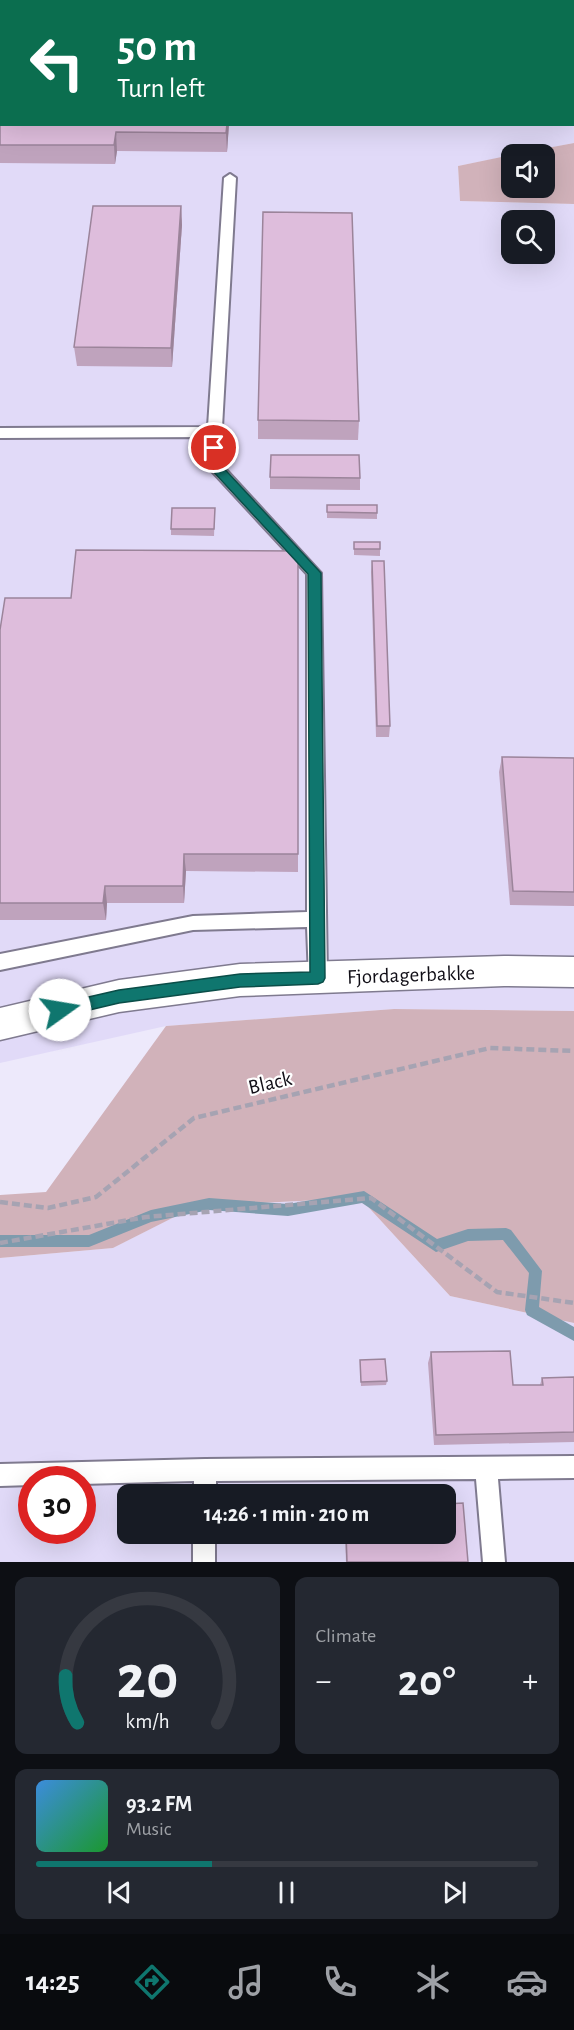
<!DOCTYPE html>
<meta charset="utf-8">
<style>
body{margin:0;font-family:"Alegreya Sans",sans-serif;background:#242831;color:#f1f3f6;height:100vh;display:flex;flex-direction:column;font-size:22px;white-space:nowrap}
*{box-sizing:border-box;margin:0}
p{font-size:20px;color:#9ea1a6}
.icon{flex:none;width:33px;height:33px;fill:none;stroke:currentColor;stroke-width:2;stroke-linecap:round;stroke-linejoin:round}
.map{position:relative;height:1562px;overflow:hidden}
.sheet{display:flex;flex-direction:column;gap:15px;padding:15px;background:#0d0f14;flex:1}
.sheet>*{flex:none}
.banner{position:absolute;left:0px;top:0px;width:574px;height:126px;box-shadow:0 6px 24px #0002;background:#0b6e4f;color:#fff;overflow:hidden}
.tools{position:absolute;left:501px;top:144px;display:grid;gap:12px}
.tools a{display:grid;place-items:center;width:54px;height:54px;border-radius:12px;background:#171b24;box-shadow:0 6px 24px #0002;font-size:30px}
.speed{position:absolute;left:18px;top:1466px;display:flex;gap:12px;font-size:30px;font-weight:700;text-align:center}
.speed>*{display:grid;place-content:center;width:78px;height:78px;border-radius:50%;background:#171b24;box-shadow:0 6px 24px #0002;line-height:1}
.speed .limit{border:9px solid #d22;background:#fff;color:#111}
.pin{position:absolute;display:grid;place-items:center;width:51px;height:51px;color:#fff;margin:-26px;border:3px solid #fff;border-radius:50%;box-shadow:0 2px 6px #0007}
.me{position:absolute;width:66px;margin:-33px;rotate:77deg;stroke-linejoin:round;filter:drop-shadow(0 0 4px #0008)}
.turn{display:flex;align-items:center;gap:21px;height:126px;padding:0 18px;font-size:27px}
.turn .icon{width:78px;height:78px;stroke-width:2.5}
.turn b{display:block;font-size:42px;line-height:51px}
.big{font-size:45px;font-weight:600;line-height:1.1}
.sheet .widget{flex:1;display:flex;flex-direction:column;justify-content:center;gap:9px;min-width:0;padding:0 21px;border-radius:12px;background:#242831}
.sheet .dial{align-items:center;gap:0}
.dial svg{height:156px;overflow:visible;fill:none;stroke:#363941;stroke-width:7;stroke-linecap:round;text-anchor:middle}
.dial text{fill:#f1f3f6;stroke:none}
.song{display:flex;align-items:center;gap:18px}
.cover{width:72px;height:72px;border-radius:9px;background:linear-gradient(135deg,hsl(210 70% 55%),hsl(130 70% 35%))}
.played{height:6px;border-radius:3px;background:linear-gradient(90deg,#0f766e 35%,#363941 35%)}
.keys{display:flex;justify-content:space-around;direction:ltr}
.heat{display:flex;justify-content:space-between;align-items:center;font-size:33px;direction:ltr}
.sheet .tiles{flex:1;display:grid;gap:15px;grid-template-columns:1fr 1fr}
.widget:last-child{grid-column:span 2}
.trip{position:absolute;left:117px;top:1484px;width:339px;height:60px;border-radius:12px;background:#171b24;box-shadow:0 6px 24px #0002;font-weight:600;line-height:60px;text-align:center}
.tab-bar{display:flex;height:96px;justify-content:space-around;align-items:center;background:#090b0e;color:#9ea1a6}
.tab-bar .icon{width:42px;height:42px}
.tab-bar .active{color:#0f766e}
.tab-bar b{font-size:27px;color:#f1f3f6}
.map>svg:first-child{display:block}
.built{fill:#e1daf8;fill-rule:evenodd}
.green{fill:#d1b2ba}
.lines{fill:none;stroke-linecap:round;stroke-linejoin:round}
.stream{fill:#7e9bad;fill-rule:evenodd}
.service-casing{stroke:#7f7a8f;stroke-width:4}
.minor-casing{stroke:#7f7a8f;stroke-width:3}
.path{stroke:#a6a3b2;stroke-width:4.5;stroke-dasharray:8 4;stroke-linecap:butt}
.service{fill:#fff;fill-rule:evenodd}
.minor{fill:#fff;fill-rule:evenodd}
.wall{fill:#bfa3bd}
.shaded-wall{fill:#9b849a}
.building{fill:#debddc;stroke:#9b849a;stroke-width:1.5}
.route{fill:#0f766e;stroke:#0a4d48;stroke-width:1.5}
.labels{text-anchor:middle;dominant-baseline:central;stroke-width:4.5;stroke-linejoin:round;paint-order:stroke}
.street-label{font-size:21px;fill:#100e16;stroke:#fff}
</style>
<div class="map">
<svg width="574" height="1562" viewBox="0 0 574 1562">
<rect width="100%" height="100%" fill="#ede9fb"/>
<g class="built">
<path d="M0,0H365L2,2V124H573V41L574,143L458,166L460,201L574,204V1011L394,1009L166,1026L0,1063ZM512,220H544V254H512Z"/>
<path d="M360,1198L450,1296L574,1323V1562H0V1258L113,1248L195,1206ZM32,1479H82V1530H32ZM128,1494H446V1533H128Z"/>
</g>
<g class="green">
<path d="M574,143V204L460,201L458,166L511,155L512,188H544V154H515Z"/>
<path d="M394,1009L574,1011V1323L450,1296L360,1198L196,1206L113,1248L0,1258V1195L46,1192L166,1026Z"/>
</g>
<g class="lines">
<path class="stream" d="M364,1191L437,1239L468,1229L506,1228L511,1230L542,1271L539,1307L574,1327V1341L527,1315L525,1310L529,1273L503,1240L468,1241L436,1252L362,1203L288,1216L209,1210L151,1222L89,1247H0V1235H89L151,1210L209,1198L288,1204Z"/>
<g class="service-casing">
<g id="service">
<rect x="0" y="74" width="2" height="6"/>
<path d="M230,174L236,178L220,463L321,573L327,978L324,983L318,986L312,983L309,978L307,927L193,930L0,970V954L193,916L307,912V574L208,467L206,464L208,437L0,438V428L208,427L224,178Z"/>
<path d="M574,1456V1478L498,1479L505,1562H483L476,1479L216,1481V1494H194V1481L82,1484V1479H32V1485L0,1486V1464L205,1459Z"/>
<rect x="193" y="1533" width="22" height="29"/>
</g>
</g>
<g class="minor-casing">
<path id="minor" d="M504,956L574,957V987L504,986L240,996L119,1012L0,1040V1008L119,980L240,964Z"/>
</g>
<g class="path">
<path d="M0,1202L48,1208L96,1197L194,1118L490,1048L574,1051"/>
<path d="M0,1243L146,1217L371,1198L497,1292L574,1303"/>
</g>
<use href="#service" class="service"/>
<use href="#minor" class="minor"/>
</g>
<g class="wall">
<rect x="573" y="62" width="1" height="43"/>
<path d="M0,104L229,124L227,152L117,151L115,164L0,163Z"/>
<path d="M181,206L182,225L172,367L77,366L74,347Z"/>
<path d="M258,420L359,421L358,440L258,439Z"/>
<path d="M270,477L360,478V490L270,489Z"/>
<path d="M327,505H377V519L327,518Z"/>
<path d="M215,508L214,536L171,535V529Z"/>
<path d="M354,542H380V556L354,555Z"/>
<path d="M298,551V872L186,871L184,903H107L106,920H0V630L71,598Z"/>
<path d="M372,561L390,726L389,737H376L371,572Z"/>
<path d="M502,757L574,758V906L510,905L499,772Z"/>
<path d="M431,1352L513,1385H540L542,1378L574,1377V1442L434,1445L428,1363Z"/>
<path d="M360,1360L387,1381L386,1385L361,1386Z"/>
<path d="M345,1533H446L468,1562H346Z"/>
</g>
<g class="shaded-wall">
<path d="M227,124H229L227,152L226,133Z"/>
<path d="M116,132L117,151L115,164L114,145Z"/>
<path d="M181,206L182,225L172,367L171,348Z"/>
<path d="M184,854L186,871L184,903L183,886Z"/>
<path d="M105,886L107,903L106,920L103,903Z"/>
</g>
<g class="building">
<path d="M50,0H73L72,2H49Z"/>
<path d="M573,62H574V90L573,89Z"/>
<path d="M2,97V124H227L226,133L116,132L114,145H0V104Z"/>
<path d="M93,206H181L171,348L74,347Z"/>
<path d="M263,212L352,213L359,421L258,420Z"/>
<path d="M271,455H359L360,478L270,477Z"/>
<path d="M327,505H377V513L327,512Z"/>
<path d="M172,508H215L214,529H171Z"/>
<rect x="354" y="542" width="26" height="7"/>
<path d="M76,550L298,551V854H184L183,886H105L103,903H0V630L5,598H71Z"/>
<path d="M372,561H384L390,726H377Z"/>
<path d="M502,757L574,758V892L513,891Z"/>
<path d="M510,1351L513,1385H543L542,1378L574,1377V1432L436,1435L431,1352Z"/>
<path d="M385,1359L387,1381L361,1382L360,1360Z"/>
<path d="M463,1503L468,1562H347L346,1533H446V1504Z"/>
</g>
<path class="route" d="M214,444L220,448L219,463L321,573L325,978L323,982L318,984L240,987L119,1003L60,1017L54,1015L52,1010L54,1005L119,990L240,974L310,972L308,574L209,467L208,448Z"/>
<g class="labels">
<g class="street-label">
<text transform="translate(411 975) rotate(-2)">Fjordagerbakke</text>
<text transform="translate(270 1083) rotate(-13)">Black</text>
</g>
</g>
</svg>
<div class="tools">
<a><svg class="icon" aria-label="sound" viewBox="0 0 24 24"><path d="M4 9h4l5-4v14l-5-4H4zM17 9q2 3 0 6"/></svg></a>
<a><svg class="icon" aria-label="search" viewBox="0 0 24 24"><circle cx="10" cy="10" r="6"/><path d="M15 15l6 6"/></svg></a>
</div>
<div class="speed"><div class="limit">30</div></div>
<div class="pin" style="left:214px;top:448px;background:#d93025"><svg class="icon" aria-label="arrive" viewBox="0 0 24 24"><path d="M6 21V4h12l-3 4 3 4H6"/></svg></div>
<svg class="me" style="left:60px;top:1010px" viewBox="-20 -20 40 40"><circle r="19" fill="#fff"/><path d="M0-13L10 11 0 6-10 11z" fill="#0f766e"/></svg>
<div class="trip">14:26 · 1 min · 210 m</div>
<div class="banner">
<div class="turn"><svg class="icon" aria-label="left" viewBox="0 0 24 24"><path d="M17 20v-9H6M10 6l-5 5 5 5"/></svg><div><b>50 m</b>Turn left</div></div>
</div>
</div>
<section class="sheet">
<div class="tiles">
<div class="widget dial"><svg viewBox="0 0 100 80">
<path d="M14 69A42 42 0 1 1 86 69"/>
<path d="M14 69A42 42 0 0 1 8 45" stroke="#0f766e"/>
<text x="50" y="56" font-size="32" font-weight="700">20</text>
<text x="50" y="72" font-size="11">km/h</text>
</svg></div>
<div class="widget"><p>Climate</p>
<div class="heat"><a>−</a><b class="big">20°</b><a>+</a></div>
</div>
<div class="widget">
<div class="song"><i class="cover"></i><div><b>93.2 FM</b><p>Music</p></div></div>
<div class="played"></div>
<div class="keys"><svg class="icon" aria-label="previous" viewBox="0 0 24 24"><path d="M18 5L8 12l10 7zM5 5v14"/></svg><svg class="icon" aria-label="pause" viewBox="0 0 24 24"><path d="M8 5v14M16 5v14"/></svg><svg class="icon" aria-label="next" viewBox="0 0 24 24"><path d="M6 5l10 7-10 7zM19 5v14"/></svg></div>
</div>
</div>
</section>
<nav class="tab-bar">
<b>14:25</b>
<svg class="icon active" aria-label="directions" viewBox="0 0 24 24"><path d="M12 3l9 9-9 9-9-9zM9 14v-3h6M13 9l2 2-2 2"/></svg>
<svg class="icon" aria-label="music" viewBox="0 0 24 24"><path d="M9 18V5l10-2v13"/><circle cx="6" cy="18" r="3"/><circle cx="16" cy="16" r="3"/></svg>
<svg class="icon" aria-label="phone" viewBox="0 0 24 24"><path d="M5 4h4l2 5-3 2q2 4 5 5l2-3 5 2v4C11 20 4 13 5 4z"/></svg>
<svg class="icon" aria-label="climate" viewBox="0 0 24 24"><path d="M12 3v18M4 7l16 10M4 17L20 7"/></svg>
<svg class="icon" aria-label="car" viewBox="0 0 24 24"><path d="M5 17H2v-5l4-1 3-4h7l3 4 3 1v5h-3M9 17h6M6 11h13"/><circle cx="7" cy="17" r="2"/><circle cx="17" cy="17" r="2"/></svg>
</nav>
